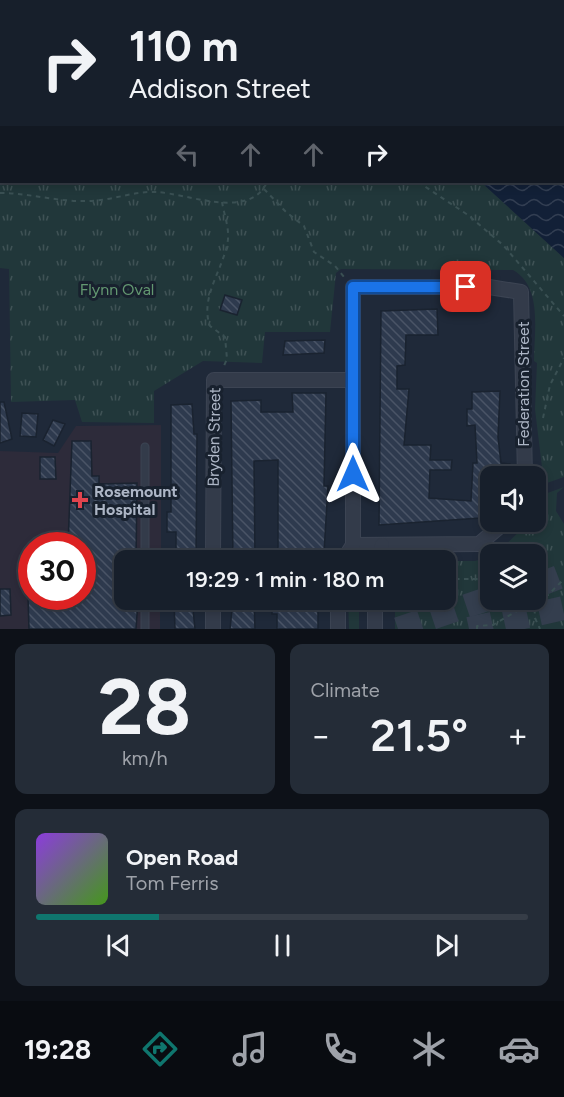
<!DOCTYPE html>
<meta charset="utf-8">
<style>
body{margin:0;font-family:Figtree,sans-serif;background:#242c37;color:#f1f3f6;height:100vh;display:flex;flex-direction:column;font-size:22px;white-space:nowrap}
*{box-sizing:border-box;margin:0}
p{font-size:20px;color:#9ea2a9}
.icon{flex:none;width:33px;height:33px;fill:none;stroke:currentColor;stroke-width:2;stroke-linecap:round;stroke-linejoin:round}
.map{position:relative;height:629px;overflow:hidden}
.sheet{display:flex;flex-direction:column;gap:15px;padding:15px;background:#0d1118;flex:1}
.sheet>*{flex:none}
.guide{position:absolute;left:0px;top:0px;width:564px;height:183px;box-shadow:0 3px 9px #0003,0 0 0 2px #363d47;background:#171f2b;color:#f1f3f6;overflow:hidden}
.tools{position:absolute;left:480px;top:466px;display:grid;gap:12px}
.tools a{display:grid;place-items:center;width:66px;height:66px;border-radius:12px;background:#171f2b;box-shadow:0 3px 9px #0003,0 0 0 2px #363d47;font-size:30px}
.speed{position:absolute;left:18px;top:532px;display:flex;gap:12px;font-size:30px;font-weight:700;text-align:center}
.speed>*{display:grid;place-content:center;width:78px;height:78px;border-radius:50%;background:#171f2b;box-shadow:0 3px 9px #0003,0 0 0 2px #363d47;line-height:1}
.speed .limit{border:9px solid #d22;background:#fff;color:#111}
.pin{position:absolute;display:grid;place-items:center;width:51px;height:51px;color:#fff;margin:-26px;border-radius:12px;box-shadow:0 3px 9px #0006}
.me{position:absolute;width:66px;margin:-33px;rotate:0deg;stroke-linejoin:round;filter:drop-shadow(0 0 4px #0008)}
.turn{display:flex;align-items:center;gap:21px;height:126px;padding:0 30px;font-size:27px}
.turn .icon{width:78px;height:78px;stroke-width:2.5}
.turn b{display:block;font-size:42px;line-height:51px}
.lanes{display:flex;align-items:center;height:57px;padding:0 30px;background:#0003;justify-content:center;gap:30px;direction:ltr}
.lanes .off{opacity:.35}
.big{font-size:45px;font-weight:600;line-height:1.1}
.sheet .tile{flex:1;display:flex;flex-direction:column;justify-content:center;gap:9px;min-width:0;padding:0 21px;border-radius:12px;background:#242c37}
.sheet .dial{align-items:center;gap:0}
.dial b{font-size:78px;line-height:1}
.song{display:flex;align-items:center;gap:18px}
.cover{width:72px;height:72px;border-radius:9px;background:linear-gradient(135deg,hsl(270 70% 55%),hsl(100 70% 35%))}
.played{height:6px;border-radius:3px;background:linear-gradient(90deg,#0f766e 25%,#363d47 25%)}
.keys{display:flex;justify-content:space-around;direction:ltr}
.heat{display:flex;justify-content:space-between;align-items:center;font-size:33px;direction:ltr}
.sheet .tiles{flex:1;display:grid;gap:15px;grid-template-columns:1fr 1fr}
.tile:last-child{grid-column:span 2}
.trip{position:absolute;left:114px;top:550px;width:342px;height:60px;border-radius:12px;background:#171f2b;box-shadow:0 3px 9px #0003,0 0 0 2px #363d47;font-weight:600;line-height:60px;text-align:center}
.menu{display:flex;height:96px;justify-content:space-around;align-items:center;background:#090c11;color:#9ea2a9}
.menu .icon{width:42px;height:42px}
.menu .selected{color:#0f766e}
.menu b{font-size:27px;color:#f1f3f6}
.map>svg:first-child{display:block}
.medical{fill:#2d2b3a;fill-rule:evenodd}
.grass{fill:#21373a}
.park{fill:url(#park-tufts)}
.water{fill:url(#water-waves)}
.building{fill:url(#building-back-hatch);stroke:#1a2330;stroke-width:1.5}
.lines{fill:none;stroke-linecap:round;stroke-linejoin:round}
.motorway-tunnel{stroke:#343e4e;stroke-width:24;stroke-dasharray:24 12;stroke-linecap:butt}
.service-casing{stroke:#3c4453;stroke-width:9}
.minor-casing{stroke:#3c4453;stroke-width:16}
.path{stroke:#3a5053;stroke-width:2;stroke-dasharray:4.5 4.5;stroke-linecap:butt}
.service{stroke:#333b4a;stroke-width:7}
.minor{stroke:#333b4a;stroke-width:14}
.route-casing{stroke:#114b97;stroke-width:15}
.route{stroke:#1a73e8;stroke-width:10}
.health-dot{fill:#e0444e;stroke:#18212e;stroke-width:2}
.labels{text-anchor:middle;dominant-baseline:central;stroke-width:6;stroke-linejoin:round;paint-order:stroke}
.park-label{font-size:16px;fill:#639871;stroke:#18212e}
.street-label{font-size:16px;fill:#adb6c6;stroke:#18212e}
.poi-label{font-size:16px;font-weight:bold;fill:#adb6c6;stroke:#18212e;text-anchor:start}
</style>
<div class="map">
<svg width="564" height="629" viewBox="0 0 564 629">
<defs>
<pattern id="park-tufts" width="24" height="20" patternUnits="userSpaceOnUse" patternTransform="scale(1.5)"><rect width="24" height="20" fill="#21373a"/><path d="M3 7l-1-3M5 7V3M7 7l1-3M15 17l-1-3M17 17v-4M19 17l1-3" fill="none" stroke="#3f5255"/></pattern>
<pattern id="water-waves" width="16" height="10" patternUnits="userSpaceOnUse" patternTransform="scale(1.5)"><rect width="16" height="10" fill="#122037"/><path d="M0 5q4-4 8 0t8 0" fill="none" stroke="#323e52"/></pattern>
<pattern id="building-back-hatch" width="6" height="6" patternUnits="userSpaceOnUse" patternTransform="scale(1.5)"><rect width="6" height="6" fill="#2e3a4e"/><path d="M-1 5l2 2M0 0l6 6M5-1l2 2" fill="none" stroke="#4a5466"/></pattern>
</defs>
<rect width="100%" height="100%" fill="#1f2939"/>
<path class="medical" d="M161,425V561H124V600H160V629H0V451L58,453L76,426ZM32,546H82V597H32Z"/>
<path class="grass" d="M348,600H359V629H349Z"/>
<g class="park">
<path d="M0,96L2,182H481L564,258V477L544,484L535,409L537,363L534,361C534,332 543,287 513,270L341,269L336,273L330,332H265L262,363L203,361L154,391V423L82,422L75,400L11,402L9,269L0,268Z"/>
<path d="M564,487L557,493L556,511L564,524V629H395V600H446V561H401H475L490,557V600H536V555H495L529,522H536L542,502H546L545,494Z"/>
</g>
<g class="water">
<path d="M218,0H324L326,1L220,2Z"/>
<path d="M563,169L564,171V258L481,182H562Z"/>
</g>
<g class="building">
<path d="M225,295L242,300L237,315L220,310Z"/>
<path d="M437,309L438,335H406L405,365L397,366V389H409L404,445H431L430,460H452L451,470H430L429,498L471,501L473,463H477L475,425L467,426V409H472V392L500,391L498,437L501,463L510,464V477H490V485H480V518L379,525L381,311Z"/>
<path d="M325,340L324,353L283,355L285,341Z"/>
<path d="M292,393H326L324,486H328L324,553L278,555V460L254,461L255,561H233L231,401L261,400V412H293Z"/>
<path d="M0,402H4L12,439L0,443Z"/>
<path d="M192,404L194,434H197L196,561H176V532H167V512H171V405Z"/>
<path d="M22,413L38,414L36,437L20,436Z"/>
<path d="M53,420L65,424L54,446L43,440Z"/>
<path d="M72,441H91L92,476H99V484L137,483L136,561H124V600H138L136,629H29L28,597H82V546H68Z"/>
<path d="M40,457H55L56,479H40Z"/>
<path d="M0,589H10L11,615L0,616Z"/>
<path d="M174,600H192L195,629H175Z"/>
<path d="M233,600H254L255,629H230Z"/>
<path d="M272,600H318V629H277V614H272Z"/>
</g>
<g class="lines">
<g class="motorway-tunnel">
<path d="M536,586L564,575"/>
<path d="M398,629L490,598"/>
<path d="M469,629L564,608"/>
</g>
<g class="service-casing">
<g id="service">
<path d="M405,0L408,2"/>
<path d="M562,108L564,110"/>
<path d="M145,561V447"/>
<path d="M145,629V600"/>
</g>
</g>
<g class="minor-casing">
<g id="minor">
<path d="M353,545L479,544L505,522"/>
<path d="M213,561L214,380H353"/>
<path d="M343,561L353,545V287H489L521,292L525,477"/>
<path d="M380,561L382,545"/>
<path d="M213,629V600"/>
<path d="M338,629V600"/>
<path d="M375,629V600"/>
</g>
</g>
<g class="path">
<path d="M172,0L173,2"/>
<path d="M418,182L468,215L503,245L564,316"/>
<path d="M264,189L286,212L304,226L314,252L335,266L344,277"/>
<path d="M0,193C29,193 58,202 87,201C111,201 133,191 156,192C186,193 250,221 267,182"/>
<path d="M222,202C224,214 229,227 228,239C225,267 199,297 210,326L225,337L227,359L223,368"/>
<path d="M543,418L550,385L564,358"/>
<path d="M489,556L490,557"/>
<path d="M446,579H490"/>
<path d="M536,591L548,595L564,579"/>
<path d="M534,600L535,618L540,629"/>
<path d="M477,629V626L493,625L534,601"/>
</g>
<use href="#service" class="service"/>
<use href="#minor" class="minor"/>
</g>
<g class="lines">
<g class="route-casing">
<path id="route" d="M353,474V287H466"/>
</g>
<use href="#route" class="route"/>
</g>
<path class="health-dot" d="M77 491h6v6h6v6h-6v6h-6v-6h-6v-6h6z"/>
<g class="labels">
<g class="park-label">
<text x="117" y="289">Flynn Oval</text>
</g>
<g class="street-label">
<text transform="translate(523 384) rotate(-90)">Federation Street</text>
<text transform="translate(214 437) rotate(-89)">Bryden Street</text>
</g>
<g class="poi-label">
<text x="94" y="491">Rosemount<tspan x="94" dy="18">Hospital</tspan></text>
</g>
</g>
</svg>
<div class="tools">
<a><svg class="icon" aria-label="sound" viewBox="0 0 24 24"><path d="M4 9h4l5-4v14l-5-4H4zM17 9q2 3 0 6"/></svg></a>
<a><svg class="icon" aria-label="layers" viewBox="0 0 24 24"><path d="M12 4l9 5-9 5-9-5zM3 14l9 5 9-5"/></svg></a>
</div>
<div class="speed"><div class="limit">30</div></div>
<div class="pin" style="left:466px;top:287px;background:#d93025"><svg class="icon" aria-label="arrive" viewBox="0 0 24 24"><path d="M6 21V4h12l-3 4 3 4H6"/></svg></div>
<svg class="me" style="left:353px;top:474px" viewBox="-20 -20 40 40"><path d="M0-17L14 15 0 8-14 15z" fill="#1a73e8" stroke="#fff" stroke-width="4"/></svg>
<div class="trip">19:29 · 1 min · 180 m</div>
<div class="guide">
<div class="turn"><svg class="icon" aria-label="right" viewBox="0 0 24 24"><path d="M7 20v-9h11M14 6l5 5-5 5"/></svg><div><b>110 m</b>Addison Street</div></div>
<div class="lanes"><svg class="icon off" aria-label="left" viewBox="0 0 24 24"><path d="M17 20v-9H6M10 6l-5 5 5 5"/></svg><svg class="icon off" aria-label="ahead" viewBox="0 0 24 24"><path d="M12 20V5M6 11l6-6 6 6"/></svg><svg class="icon off" aria-label="ahead" viewBox="0 0 24 24"><path d="M12 20V5M6 11l6-6 6 6"/></svg><svg class="icon" aria-label="right" viewBox="0 0 24 24"><path d="M7 20v-9h11M14 6l5 5-5 5"/></svg></div>
</div>
</div>
<section class="sheet">
<div class="tiles">
<div class="tile dial"><b>28</b><p>km/h</p></div>
<div class="tile"><p>Climate</p>
<div class="heat"><a>−</a><b class="big">21.5°</b><a>+</a></div>
</div>
<div class="tile">
<div class="song"><i class="cover"></i><div><b>Open Road</b><p>Tom Ferris</p></div></div>
<div class="played"></div>
<div class="keys"><svg class="icon" aria-label="previous" viewBox="0 0 24 24"><path d="M18 5L8 12l10 7zM5 5v14"/></svg><svg class="icon" aria-label="pause" viewBox="0 0 24 24"><path d="M8 5v14M16 5v14"/></svg><svg class="icon" aria-label="next" viewBox="0 0 24 24"><path d="M6 5l10 7-10 7zM19 5v14"/></svg></div>
</div>
</div>
</section>
<nav class="menu">
<b>19:28</b>
<svg class="icon selected" aria-label="directions" viewBox="0 0 24 24"><path d="M12 3l9 9-9 9-9-9zM9 14v-3h6M13 9l2 2-2 2"/></svg>
<svg class="icon" aria-label="music" viewBox="0 0 24 24"><path d="M9 18V5l10-2v13"/><circle cx="6" cy="18" r="3"/><circle cx="16" cy="16" r="3"/></svg>
<svg class="icon" aria-label="phone" viewBox="0 0 24 24"><path d="M5 4h4l2 5-3 2q2 4 5 5l2-3 5 2v4C11 20 4 13 5 4z"/></svg>
<svg class="icon" aria-label="climate" viewBox="0 0 24 24"><path d="M12 3v18M4 7l16 10M4 17L20 7"/></svg>
<svg class="icon" aria-label="car" viewBox="0 0 24 24"><path d="M5 17H2v-5l4-1 3-4h7l3 4 3 1v5h-3M9 17h6M6 11h13"/><circle cx="7" cy="17" r="2"/><circle cx="17" cy="17" r="2"/></svg>
</nav>
